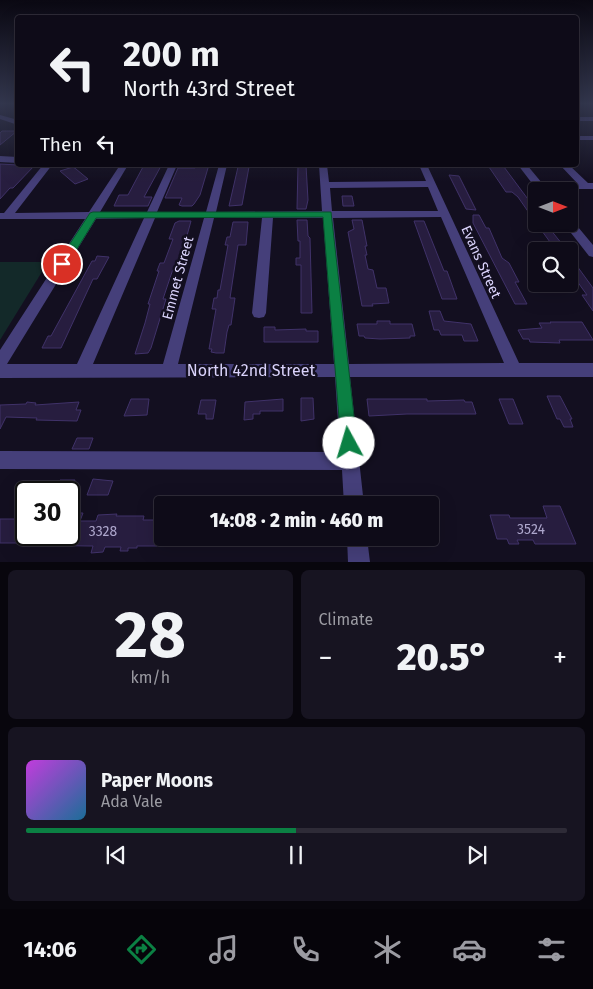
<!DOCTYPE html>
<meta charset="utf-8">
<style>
body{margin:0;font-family:"Fira Sans",sans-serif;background:#171421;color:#f1f3f6;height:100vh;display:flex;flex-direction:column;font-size:19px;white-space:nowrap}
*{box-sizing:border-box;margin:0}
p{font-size:16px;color:#9b9ba2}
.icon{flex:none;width:28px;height:28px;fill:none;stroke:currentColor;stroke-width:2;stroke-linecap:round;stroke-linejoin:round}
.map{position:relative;height:562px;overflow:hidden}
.details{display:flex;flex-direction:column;gap:8px;padding:8px;background:#08060d;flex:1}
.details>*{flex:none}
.top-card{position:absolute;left:15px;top:15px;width:564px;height:152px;border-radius:5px;box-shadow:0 5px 20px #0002,0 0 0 1px #2e2b37;background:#0e0b18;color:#f1f3f6;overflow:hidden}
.needle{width:32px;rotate:90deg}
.controls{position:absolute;left:528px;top:182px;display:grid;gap:10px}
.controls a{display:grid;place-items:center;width:50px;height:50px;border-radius:5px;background:#0e0b18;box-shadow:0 5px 20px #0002,0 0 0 1px #2e2b37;font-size:25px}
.speed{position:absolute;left:15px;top:481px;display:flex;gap:10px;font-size:25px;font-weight:700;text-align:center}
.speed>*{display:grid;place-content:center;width:65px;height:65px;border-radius:50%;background:#0e0b18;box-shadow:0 5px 20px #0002,0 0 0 1px #2e2b37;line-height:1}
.speed .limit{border:2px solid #111;border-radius:8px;background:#fff;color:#111}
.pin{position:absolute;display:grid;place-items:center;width:42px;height:42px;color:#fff;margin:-21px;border:2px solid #fff;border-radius:50%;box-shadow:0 1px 5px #0007}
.me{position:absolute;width:55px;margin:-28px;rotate:354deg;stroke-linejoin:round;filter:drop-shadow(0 0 4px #0008)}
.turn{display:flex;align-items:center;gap:18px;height:105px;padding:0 25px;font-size:22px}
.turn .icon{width:65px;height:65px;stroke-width:2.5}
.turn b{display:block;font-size:35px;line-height:42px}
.then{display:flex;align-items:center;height:48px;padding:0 25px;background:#0003;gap:10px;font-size:19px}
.big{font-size:38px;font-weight:800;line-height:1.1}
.details .tile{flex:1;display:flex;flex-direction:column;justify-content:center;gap:8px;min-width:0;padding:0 18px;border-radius:8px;background:#171421}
.details .dial{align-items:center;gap:0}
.dial b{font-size:65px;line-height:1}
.song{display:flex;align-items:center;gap:15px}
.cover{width:60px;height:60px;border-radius:8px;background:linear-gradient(135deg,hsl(290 70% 55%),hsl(200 70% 35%))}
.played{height:5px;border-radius:2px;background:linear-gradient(90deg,#0b8043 50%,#2e2b37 50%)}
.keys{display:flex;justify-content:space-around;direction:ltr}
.heat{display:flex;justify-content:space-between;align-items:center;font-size:28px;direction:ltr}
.details .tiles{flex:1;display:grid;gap:8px;grid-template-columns:1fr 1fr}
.tile:last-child{grid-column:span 2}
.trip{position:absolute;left:154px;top:496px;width:285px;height:50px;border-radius:5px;background:#0e0b18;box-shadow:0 5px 20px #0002,0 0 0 1px #2e2b37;font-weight:800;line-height:50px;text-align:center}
.tabs{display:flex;height:80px;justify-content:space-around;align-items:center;background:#06040a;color:#9b9ba2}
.tabs .icon{width:35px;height:35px}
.tabs .selected{color:#0b8043}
.tabs b{font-size:22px;color:#f1f3f6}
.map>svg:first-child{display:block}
.green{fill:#132929}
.building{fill:#271d3f;stroke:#403269}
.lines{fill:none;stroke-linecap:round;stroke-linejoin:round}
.minor{fill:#453f7a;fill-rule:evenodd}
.route{fill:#0b8043;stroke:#07532c}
.labels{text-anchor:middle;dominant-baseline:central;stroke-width:5;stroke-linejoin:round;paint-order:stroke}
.street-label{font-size:14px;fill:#dad3fb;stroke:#130f20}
.near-number-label{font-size:14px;fill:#ada6cc}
.near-street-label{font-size:16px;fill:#dad3fb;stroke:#130f20}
</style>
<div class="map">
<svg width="593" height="562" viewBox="0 0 593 562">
<rect width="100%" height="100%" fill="#130f20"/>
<path class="green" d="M0,262H48L0,340Z"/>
<g class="building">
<path d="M2,131H17L0,145V133Z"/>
<path d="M0,164L18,165H35L13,188H10L0,199Z"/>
<path d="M144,165L161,166L144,197H152L148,206H114L119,195H128Z"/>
<path d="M197,165H208V168L200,195L194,204L192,206H182L179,205L182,198H165L178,168H195Z"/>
<path d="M298,165H306L308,200L306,209H297Z"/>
<path d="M73,167L76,169L88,179L75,184L60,171Z"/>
<path d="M238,167H249L242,205L229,206Z"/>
<path d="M489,167H504L536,210V223L518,197L512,192H506Z"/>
<path d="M449,175L459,176L476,210L466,209Z"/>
<path d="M342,196H352L354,206H343Z"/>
<path d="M473,215H479L486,228H489L502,258L509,263L519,282H515L527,304H515L473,223Z"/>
<path d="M297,220H307L308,236L310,238L312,313H301V265H296V258H300V241H298Z"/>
<path d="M352,220H362L367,246H365L367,255H365L368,269L373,270L377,288H386L389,303L372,304L373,306H362L348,232L354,229Z"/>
<path d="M179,221H191L183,250L173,269L163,299H166L151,348L148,353L135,354L145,323L150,304H148L159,271H157L160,263H164L173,239H169L175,223Z"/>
<path d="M414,221H424L444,271H447L457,299H442Z"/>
<path d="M233,222H248L246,245H238L230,298H235L231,325H229L227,332L224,353H216L211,352L212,349H209L216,309H212L214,298H217L218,290H220L228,245H225L227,237H230Z"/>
<path d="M537,224H546L566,249H555Z"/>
<path d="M569,255L593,288V311L582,295H587L569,270Z"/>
<path d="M97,256L109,257L97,279H93L61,348H42L48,336H51L92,261H95Z"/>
<path d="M429,311H440L444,321L471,324L478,341H464L462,335H441L439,330H434Z"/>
<path d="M377,321H390V324H412L415,336H410V338L380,339L365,338L364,336H359L357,324H377Z"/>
<path d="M550,322H582L593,340H559L560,343L530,342L529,339H523L518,330L542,328L539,323H551Z"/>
<path d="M264,327H275V330L306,329V331H318V342H264Z"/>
<path d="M547,396H560L572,419H570L573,427H564L560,419H557Z"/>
<path d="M301,398H313L314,419L301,421Z"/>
<path d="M131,399H149L147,415L124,416Z"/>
<path d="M283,399V411H260V414H253V419L244,420L245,402Z"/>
<path d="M367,399H427V401L464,400L465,402H472L476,414H407L369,416Z"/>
<path d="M499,399H513L523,424H509Z"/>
<path d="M201,400H216L213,419H206V414H198Z"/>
<path d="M27,402L36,403L35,405L79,402L76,410H81L77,421L36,420L37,418L6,417L0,429V405L26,404Z"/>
<path d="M77,438H93L89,449H72Z"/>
<path d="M93,479L113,481L108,495H87Z"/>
<path d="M60,480H75L70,492H55Z"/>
<path d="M543,506H560L576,544H535L533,540H517L519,544H509L507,539H497L490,515H509L510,518H547Z"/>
<path d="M69,513H83L80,521H96L98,515L117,514L116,516H144L143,520H162V543H158L157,546H137V548H128V551H120L121,547H105L103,552L91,553L93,546H89L28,545L29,543H0V519H26V535H69Z"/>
<path d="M181,538H194L193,546H180Z"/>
</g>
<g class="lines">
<g class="minor">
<path d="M0,115L18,120V125L0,119Z"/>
<rect x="576" y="117" width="17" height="4"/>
<rect x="576" y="136" width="17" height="4"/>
<path d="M0,156L18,157V163L0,162Z"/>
<path d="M43,165H52L15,213L89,212L120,165H128L100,212H147L169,165H177L157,212H206L219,165H227L216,212L322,211L319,165H327L329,182L426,181L419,165H427L519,363H593V377H350L364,505H344L342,470L0,469V451L340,452L335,377L0,378V350L85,219H0V213H4ZM428,187L438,211H332L330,188ZM441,217L504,363L349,364L333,218ZM144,218L77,364H7L96,219ZM155,218H204L163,364H93ZM214,218H262L252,313L254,317L259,318L264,317L266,313L273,218H323L334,364H178Z"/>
<path d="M518,165H527L542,183H577L560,165H569L588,183H593V189H546L548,191H538Z"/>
<path d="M569,220L573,221L593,245V257L589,256L564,224H569Z"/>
<path d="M347,538H367L370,562H348Z"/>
</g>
</g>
<linearGradient id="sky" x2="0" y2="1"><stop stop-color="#0a0812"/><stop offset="0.57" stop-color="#33374e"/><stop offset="1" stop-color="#33374e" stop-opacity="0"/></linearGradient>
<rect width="593" height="182" fill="url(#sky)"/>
<path class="route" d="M93,212H331L357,443L354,448L349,451L343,448L341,443L323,217L96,218L66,267H58L56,264L58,262L90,213Z"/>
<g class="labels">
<g class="street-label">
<text transform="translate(481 262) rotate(66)">Evans Street</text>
<text transform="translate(178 278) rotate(-75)">Emmet Street</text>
</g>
<g class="near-number-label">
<text x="531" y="529">3524</text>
<text x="103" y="531">3328</text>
</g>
<g class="near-street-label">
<text x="251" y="370">North 42nd Street</text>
</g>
</g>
</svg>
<div class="controls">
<a><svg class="needle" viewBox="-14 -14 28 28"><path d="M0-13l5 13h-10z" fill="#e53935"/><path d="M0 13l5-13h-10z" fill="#9b9ba2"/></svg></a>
<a><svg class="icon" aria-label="search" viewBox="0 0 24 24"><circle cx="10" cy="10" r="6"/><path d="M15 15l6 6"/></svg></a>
</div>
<div class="speed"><div class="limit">30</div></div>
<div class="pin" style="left:62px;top:264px;background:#d93025"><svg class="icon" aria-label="arrive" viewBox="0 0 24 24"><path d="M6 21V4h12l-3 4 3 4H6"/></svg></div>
<svg class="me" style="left:349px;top:443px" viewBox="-20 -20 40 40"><circle r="19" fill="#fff"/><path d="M0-13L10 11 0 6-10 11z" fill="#0b8043"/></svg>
<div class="trip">14:08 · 2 min · 460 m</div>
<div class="top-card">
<div class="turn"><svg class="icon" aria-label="left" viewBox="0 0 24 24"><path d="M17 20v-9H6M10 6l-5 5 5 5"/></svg><div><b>200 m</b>North 43rd Street</div></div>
<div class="then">Then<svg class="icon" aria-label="left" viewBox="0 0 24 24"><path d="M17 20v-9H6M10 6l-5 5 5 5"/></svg></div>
</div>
</div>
<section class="details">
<div class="tiles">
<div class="tile dial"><b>28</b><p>km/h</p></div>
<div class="tile"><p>Climate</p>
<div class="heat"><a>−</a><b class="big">20.5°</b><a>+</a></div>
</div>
<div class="tile">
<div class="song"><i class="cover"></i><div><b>Paper Moons</b><p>Ada Vale</p></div></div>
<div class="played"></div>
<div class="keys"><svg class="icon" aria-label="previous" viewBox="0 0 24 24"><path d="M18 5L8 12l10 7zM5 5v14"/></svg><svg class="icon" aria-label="pause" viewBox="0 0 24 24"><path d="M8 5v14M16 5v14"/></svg><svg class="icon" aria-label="next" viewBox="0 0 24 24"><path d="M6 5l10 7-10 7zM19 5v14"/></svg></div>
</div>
</div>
</section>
<nav class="tabs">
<b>14:06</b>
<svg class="icon selected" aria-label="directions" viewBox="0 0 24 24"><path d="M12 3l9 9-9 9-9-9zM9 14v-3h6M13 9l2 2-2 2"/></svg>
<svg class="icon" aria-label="music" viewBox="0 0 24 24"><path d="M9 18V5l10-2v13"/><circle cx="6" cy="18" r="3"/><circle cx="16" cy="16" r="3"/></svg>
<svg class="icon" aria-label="phone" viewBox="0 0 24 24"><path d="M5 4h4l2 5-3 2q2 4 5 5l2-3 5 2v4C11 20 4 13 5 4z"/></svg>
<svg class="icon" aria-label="climate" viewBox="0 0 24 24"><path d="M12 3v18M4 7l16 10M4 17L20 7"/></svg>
<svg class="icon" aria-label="car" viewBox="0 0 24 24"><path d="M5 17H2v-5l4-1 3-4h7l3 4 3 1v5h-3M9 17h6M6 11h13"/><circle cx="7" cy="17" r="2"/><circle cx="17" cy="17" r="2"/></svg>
<svg class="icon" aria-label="filters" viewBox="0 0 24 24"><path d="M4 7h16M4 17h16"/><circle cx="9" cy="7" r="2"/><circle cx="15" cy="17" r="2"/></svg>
</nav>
